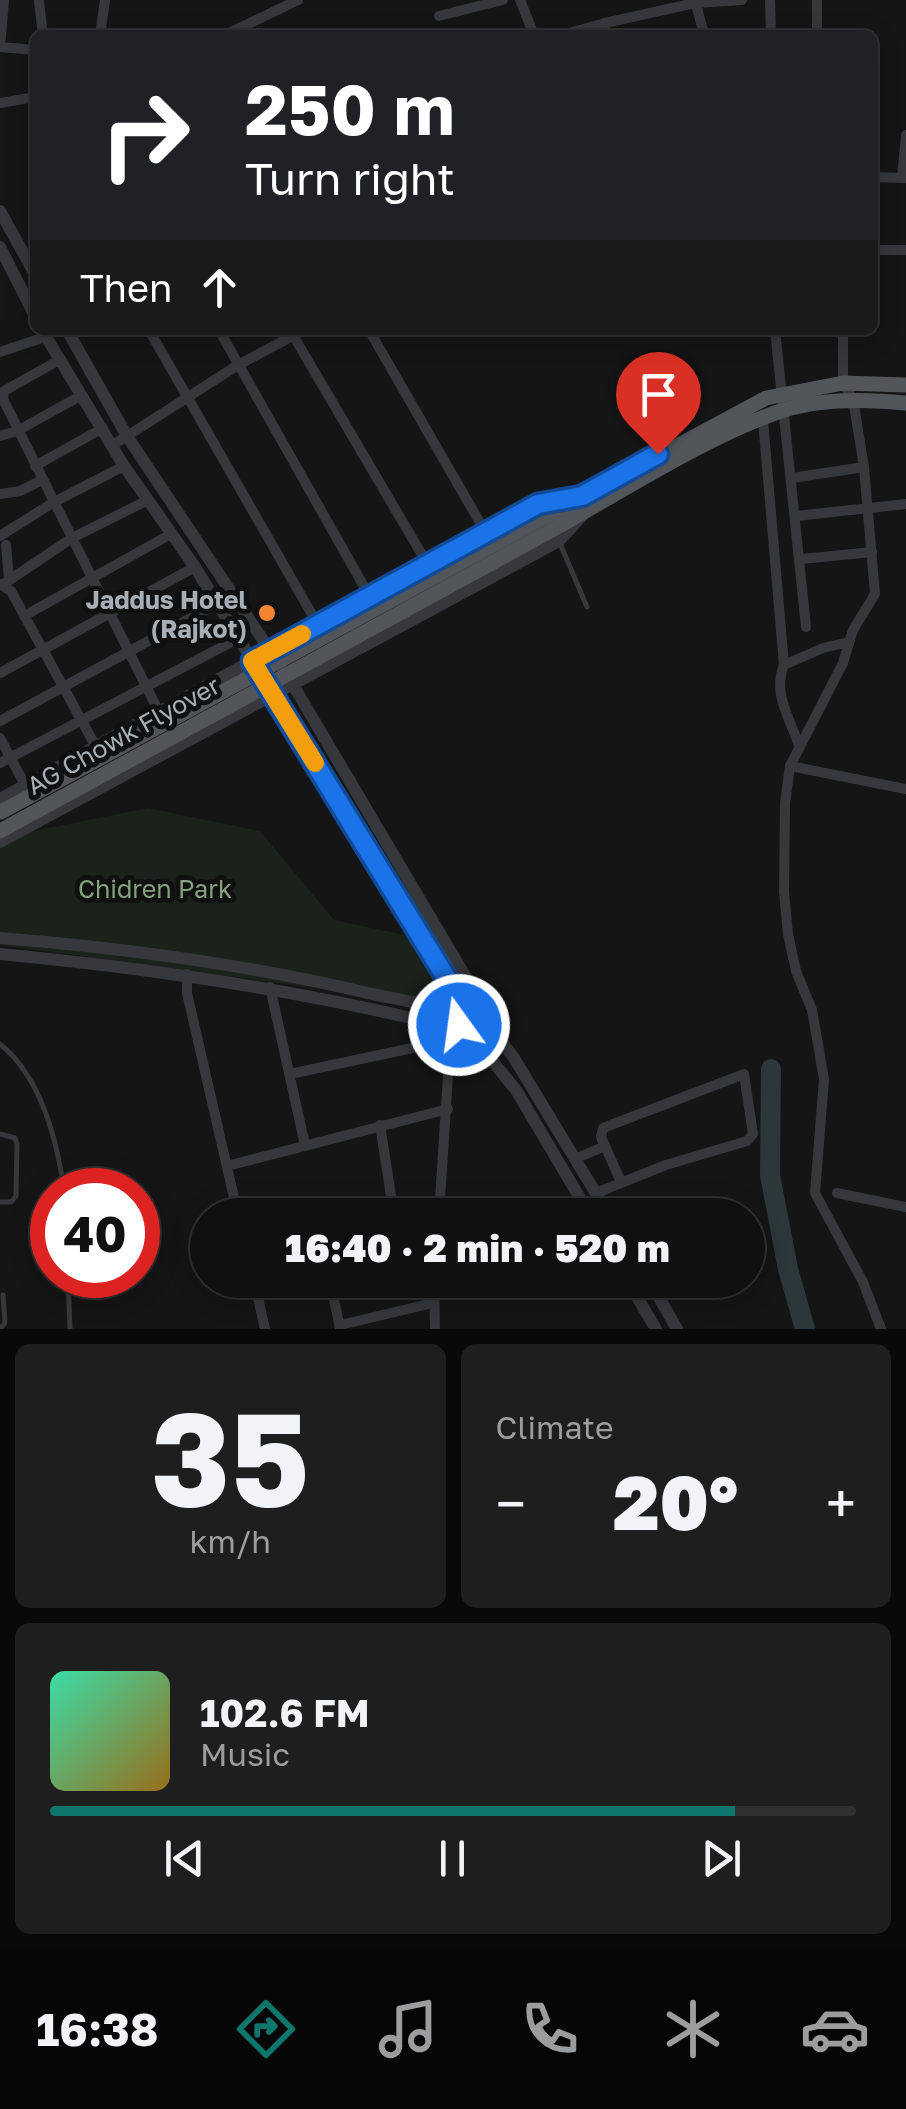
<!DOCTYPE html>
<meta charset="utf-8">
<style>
body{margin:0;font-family:"Golos Text",sans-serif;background:#1e1e1e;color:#f1f3f6;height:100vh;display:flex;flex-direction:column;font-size:38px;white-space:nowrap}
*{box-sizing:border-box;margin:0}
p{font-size:32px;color:#9c9d9f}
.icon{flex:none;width:55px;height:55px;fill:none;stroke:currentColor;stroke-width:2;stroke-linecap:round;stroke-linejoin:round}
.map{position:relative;height:1329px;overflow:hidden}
.panel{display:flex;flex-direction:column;gap:15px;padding:15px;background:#090909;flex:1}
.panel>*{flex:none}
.banner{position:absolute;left:30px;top:30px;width:848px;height:305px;border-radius:15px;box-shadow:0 5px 25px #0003,0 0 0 2px #303030;background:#202124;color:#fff;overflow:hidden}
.speed{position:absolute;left:30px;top:1168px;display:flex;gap:20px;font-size:50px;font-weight:700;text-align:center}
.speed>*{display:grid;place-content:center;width:130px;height:130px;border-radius:50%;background:#101010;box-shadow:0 5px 25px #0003,0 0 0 2px #303030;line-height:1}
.speed .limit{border:15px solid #d22;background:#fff;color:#111}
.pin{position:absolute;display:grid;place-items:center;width:85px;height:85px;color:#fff;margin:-102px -42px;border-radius:50% 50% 50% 0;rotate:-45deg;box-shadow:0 0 10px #0007}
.pin .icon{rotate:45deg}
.me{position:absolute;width:110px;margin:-55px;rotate:346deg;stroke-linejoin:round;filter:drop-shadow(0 0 8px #0008)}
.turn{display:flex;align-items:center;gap:35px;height:210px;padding:0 50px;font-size:45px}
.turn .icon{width:130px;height:130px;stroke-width:2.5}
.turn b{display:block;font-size:70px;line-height:85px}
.then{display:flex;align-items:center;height:95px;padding:0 50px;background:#0003;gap:20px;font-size:38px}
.big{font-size:75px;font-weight:800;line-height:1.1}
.panel .widget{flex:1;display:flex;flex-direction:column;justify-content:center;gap:15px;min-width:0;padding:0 35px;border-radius:15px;background:#1e1e1e}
.panel .dial{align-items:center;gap:0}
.dial b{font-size:130px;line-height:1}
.song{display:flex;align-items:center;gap:30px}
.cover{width:120px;height:120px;border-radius:15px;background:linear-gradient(135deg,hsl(160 70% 55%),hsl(40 70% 35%))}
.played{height:10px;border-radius:5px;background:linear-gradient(90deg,#0f766e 85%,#303030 85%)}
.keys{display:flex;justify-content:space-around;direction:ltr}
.heat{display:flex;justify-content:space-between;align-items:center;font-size:55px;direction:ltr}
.panel .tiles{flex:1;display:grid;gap:15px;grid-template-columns:1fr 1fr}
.widget:last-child{grid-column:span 2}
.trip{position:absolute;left:190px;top:1198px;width:575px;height:100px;border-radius:50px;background:#101010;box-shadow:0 5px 25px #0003,0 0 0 2px #303030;font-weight:800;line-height:100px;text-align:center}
.tab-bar{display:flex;height:160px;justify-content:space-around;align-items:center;background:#060606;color:#9c9d9f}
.tab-bar .icon{width:70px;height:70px}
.tab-bar .selected{color:#0f766e}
.tab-bar b{font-size:45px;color:#f1f3f6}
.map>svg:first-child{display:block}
.green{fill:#1b211b}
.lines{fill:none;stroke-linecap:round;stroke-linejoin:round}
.river{stroke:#2b373a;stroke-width:20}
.service{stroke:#36383b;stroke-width:5}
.minor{stroke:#36383b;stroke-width:10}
.tertiary{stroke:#36383b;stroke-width:12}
.primary{stroke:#52555a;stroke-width:15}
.primary-bridge{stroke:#52555a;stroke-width:15}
.route-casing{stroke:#114b97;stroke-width:25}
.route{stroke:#1a73e8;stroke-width:18}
.slow{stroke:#f59e0b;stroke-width:18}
.poi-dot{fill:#f18532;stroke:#101011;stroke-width:4}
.labels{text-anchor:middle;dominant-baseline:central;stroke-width:10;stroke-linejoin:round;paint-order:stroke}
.poi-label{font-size:25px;font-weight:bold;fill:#a6afb7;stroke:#101011;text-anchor:end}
.street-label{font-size:25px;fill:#a6afb7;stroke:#101011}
.park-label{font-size:25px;fill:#83a27d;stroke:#101011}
</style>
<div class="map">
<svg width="906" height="1329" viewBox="0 0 906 1329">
<rect width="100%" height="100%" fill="#151516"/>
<path class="green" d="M148,808L260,831L334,920L419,938L457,1007L0,945V844L19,834Z"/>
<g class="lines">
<path class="river" d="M771,1069L770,1175L788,1269L805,1329"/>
<g class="service">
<path d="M559,541L587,607"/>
<path d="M0,1044C41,1077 57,1140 64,1190"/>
<path d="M0,1134L15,1138L17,1144L16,1196L11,1202H0"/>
<path d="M68,1275L70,1329"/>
<path d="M0,1329L5,1323L3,1295"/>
</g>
<g class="minor">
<path d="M520,0L534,35"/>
<path d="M695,0L704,35"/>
<path d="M770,0L771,35"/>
<path d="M39,2L43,35"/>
<path d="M439,16L503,0"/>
<path d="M100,35L105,0"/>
<path d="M225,35L298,0"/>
<path d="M562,35L605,23"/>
<path d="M605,35V23L695,3L742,0"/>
<path d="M817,35V0"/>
<path d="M0,47L4,0"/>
<path d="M1,47L35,50"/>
<path d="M0,103L35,97"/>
<path d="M872,177L905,178"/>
<path d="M902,178L906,135"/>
<path d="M872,250H906"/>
<path d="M149,330L318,625"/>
<path d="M219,330L370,597"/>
<path d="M290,330L428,565"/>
<path d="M369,330L486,533"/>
<path d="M775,330L806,627"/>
<path d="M843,330V383L853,399L864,467L875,594L853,630L843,663L790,766L785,803L784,892L788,934L796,971L812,1010L824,1079L815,1193L863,1282L881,1329"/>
<path d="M0,352L45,337"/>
<path d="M61,359L4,391L3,399L159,712"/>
<path d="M763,420L784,665"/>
<path d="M0,436L17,431L82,395"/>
<path d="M113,445L238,365L304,330"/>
<path d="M35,466L103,428"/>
<path d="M792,478L864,467"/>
<path d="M0,494L20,491L42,480"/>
<path d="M796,516L906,504"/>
<path d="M0,536L54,502L124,466"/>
<path d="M6,545L9,579"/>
<path d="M802,559L872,552"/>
<path d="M0,584L11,591L96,747"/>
<path d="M2,585L72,538L148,500"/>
<path d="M24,616L171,534"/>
<path d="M0,673L195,567"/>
<path d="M0,721L217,604"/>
<path d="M0,738L25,785"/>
<path d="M799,745C790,720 772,691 784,665L823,648L849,642"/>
<path d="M0,763L239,638"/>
<path d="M790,766L906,789"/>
<path d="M187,974V993L238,1215"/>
<path d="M270,987L305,1145"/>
<path d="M290,1074L417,1047"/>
<path d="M380,1125L394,1215"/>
<path d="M575,1159L605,1146"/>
<path d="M227,1166L448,1109"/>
<path d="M596,1193L666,1165L747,1141L753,1134L744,1074L603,1128L601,1137L621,1182"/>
<path d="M837,1193L906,1207"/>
<path d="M439,1215L449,1060L454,1043L462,1035"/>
<path d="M254,1280L265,1329"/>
<path d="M330,1280L340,1328"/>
<path d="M434,1280L435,1329"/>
<path d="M340,1325L433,1303"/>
</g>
<g class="tertiary">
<path d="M0,211L35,274"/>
<path d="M0,247L35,316"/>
<path d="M42,330L124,466L195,567L447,979L464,1013"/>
<path d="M67,330L127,436L293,685L490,1018V1033C481,1043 472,1043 462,1035L459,1019L466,1011L483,1010"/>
<path d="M0,799L538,504L576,497"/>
<path d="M0,842L559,541L582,516"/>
<path d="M0,938C124,948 251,965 372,994C401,1000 434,1004 459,1019"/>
<path d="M0,954C156,969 308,991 460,1030"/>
<path d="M492,1028L514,1058L609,1215"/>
<path d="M476,1041L516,1090L590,1215"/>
<path d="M627,1280L656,1329"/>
<path d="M649,1280L677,1329"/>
</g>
<g class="primary">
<path d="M547,516L766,398L843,383L906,385"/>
<path d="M552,530C621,492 710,434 784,410C823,398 866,399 906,403"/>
</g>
<g class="primary-bridge">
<path d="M1,812L547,516"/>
<path d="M0,831L552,530"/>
</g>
</g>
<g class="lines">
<g class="route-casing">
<path id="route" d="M459,1025L464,1013L447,979L252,661L538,504L582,496L658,454"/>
</g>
<use href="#route" class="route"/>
<path class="slow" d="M302,634L252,661L315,763"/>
</g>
<circle class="poi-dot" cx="267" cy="613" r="10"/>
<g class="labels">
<g class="poi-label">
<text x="247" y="599">Jaddus Hotel<tspan x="247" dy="29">(Rajkot)</tspan></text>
</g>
<g class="street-label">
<text transform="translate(123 735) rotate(-29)">AG Chowk Flyover</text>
</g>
<g class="park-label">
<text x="155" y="888">Chidren Park</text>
</g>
</g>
</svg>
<div class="speed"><div class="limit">40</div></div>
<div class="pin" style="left:658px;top:454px;background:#d93025"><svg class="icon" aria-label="arrive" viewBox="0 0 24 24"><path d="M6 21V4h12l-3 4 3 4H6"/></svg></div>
<svg class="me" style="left:459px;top:1025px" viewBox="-20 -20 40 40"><circle r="17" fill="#1a73e8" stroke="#fff" stroke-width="3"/><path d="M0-11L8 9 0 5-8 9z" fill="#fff"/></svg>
<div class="trip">16:40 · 2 min · 520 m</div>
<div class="banner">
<div class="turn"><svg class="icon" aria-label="right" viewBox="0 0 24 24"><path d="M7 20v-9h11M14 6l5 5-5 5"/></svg><div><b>250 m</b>Turn right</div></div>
<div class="then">Then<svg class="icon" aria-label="ahead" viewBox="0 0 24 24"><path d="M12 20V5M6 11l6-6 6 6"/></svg></div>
</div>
</div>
<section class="panel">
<div class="tiles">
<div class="widget dial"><b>35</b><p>km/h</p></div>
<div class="widget"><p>Climate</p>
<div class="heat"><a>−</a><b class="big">20°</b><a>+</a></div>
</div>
<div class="widget">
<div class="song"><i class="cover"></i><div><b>102.6 FM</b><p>Music</p></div></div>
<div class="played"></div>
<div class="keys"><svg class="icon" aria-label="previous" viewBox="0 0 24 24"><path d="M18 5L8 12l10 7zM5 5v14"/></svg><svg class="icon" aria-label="pause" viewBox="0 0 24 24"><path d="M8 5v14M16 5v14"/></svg><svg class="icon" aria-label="next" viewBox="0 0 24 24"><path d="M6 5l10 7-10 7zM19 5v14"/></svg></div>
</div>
</div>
</section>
<nav class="tab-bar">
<b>16:38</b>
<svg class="icon selected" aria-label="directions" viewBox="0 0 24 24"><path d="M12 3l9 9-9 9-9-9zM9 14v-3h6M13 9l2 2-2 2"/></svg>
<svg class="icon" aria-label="music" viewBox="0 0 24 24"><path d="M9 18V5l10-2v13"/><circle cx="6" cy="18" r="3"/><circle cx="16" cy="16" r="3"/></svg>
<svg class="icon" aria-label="phone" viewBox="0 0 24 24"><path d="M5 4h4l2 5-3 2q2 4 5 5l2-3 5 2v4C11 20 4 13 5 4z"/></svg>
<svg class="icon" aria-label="climate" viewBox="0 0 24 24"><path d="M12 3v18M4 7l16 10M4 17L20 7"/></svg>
<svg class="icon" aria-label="car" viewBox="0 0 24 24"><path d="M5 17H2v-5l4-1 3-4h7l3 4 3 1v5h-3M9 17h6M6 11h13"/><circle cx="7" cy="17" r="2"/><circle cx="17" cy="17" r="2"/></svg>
</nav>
